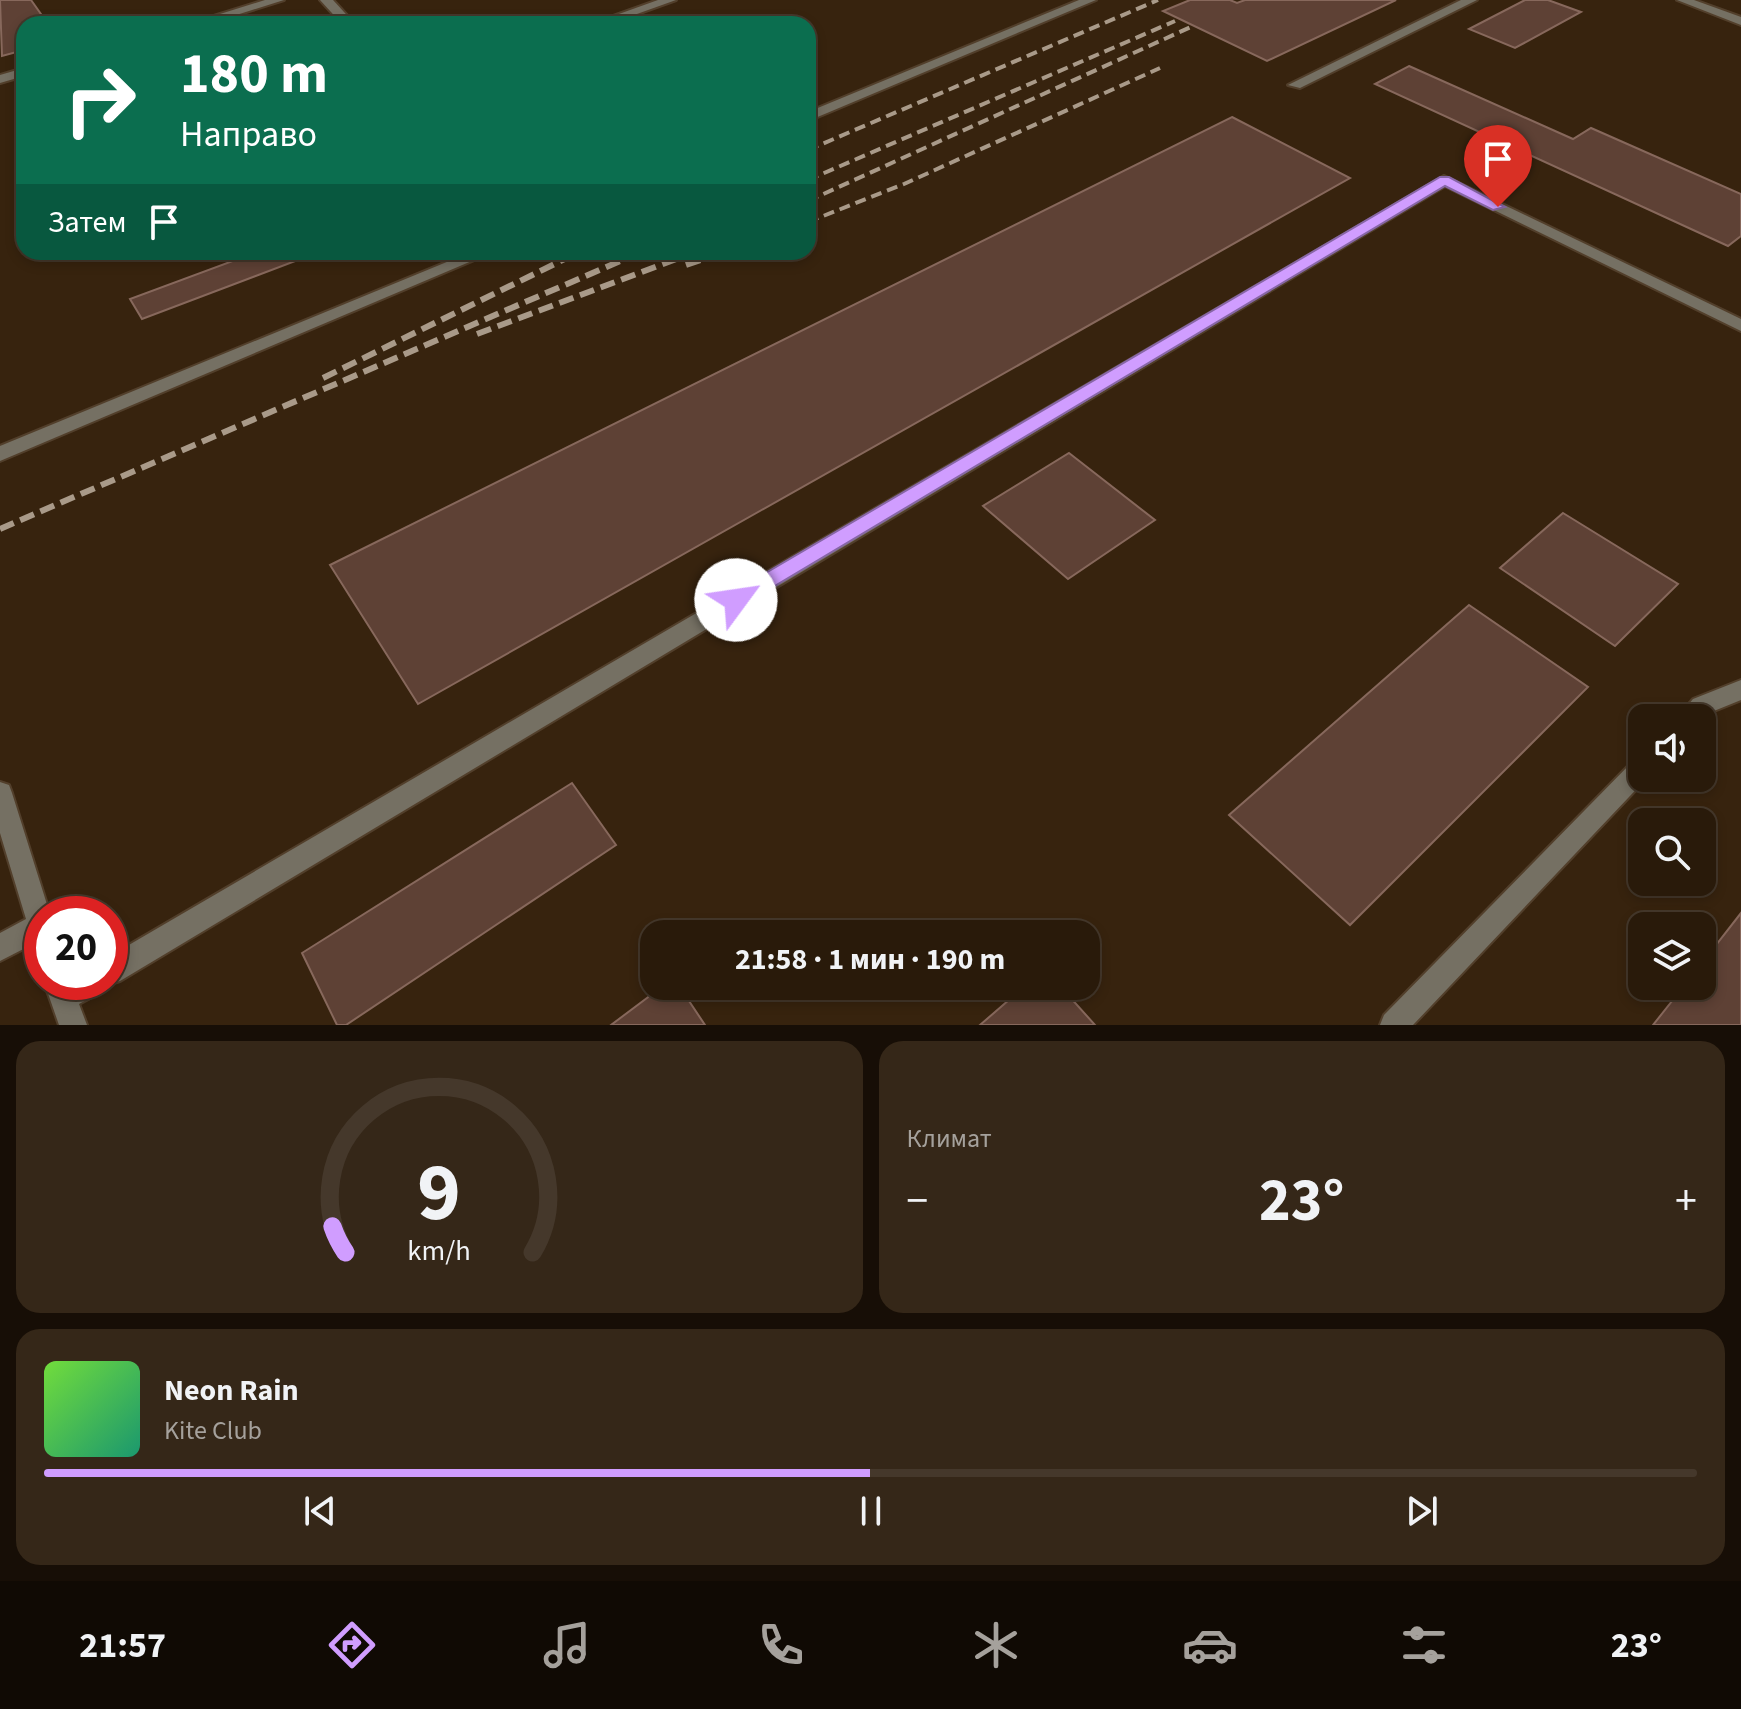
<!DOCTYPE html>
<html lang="ru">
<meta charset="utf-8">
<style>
body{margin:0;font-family:"Source Sans 3",sans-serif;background:#352718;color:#f1f3f6;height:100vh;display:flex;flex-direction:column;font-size:30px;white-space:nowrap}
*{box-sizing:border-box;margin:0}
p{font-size:26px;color:#a5a19c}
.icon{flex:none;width:44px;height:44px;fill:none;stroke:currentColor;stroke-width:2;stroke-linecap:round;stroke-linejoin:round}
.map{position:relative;height:1025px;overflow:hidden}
.details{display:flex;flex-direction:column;gap:16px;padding:16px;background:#170e06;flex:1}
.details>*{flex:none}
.hud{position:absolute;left:16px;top:16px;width:800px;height:244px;border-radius:24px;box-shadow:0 4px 12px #0003,0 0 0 2px #45382b;background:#0b6e4f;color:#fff;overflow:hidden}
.tools{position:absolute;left:1628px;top:704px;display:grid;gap:16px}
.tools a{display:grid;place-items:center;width:88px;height:88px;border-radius:16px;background:#291a0a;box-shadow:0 4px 12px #0003,0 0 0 2px #45382b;font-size:40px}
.speed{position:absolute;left:24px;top:896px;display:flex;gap:16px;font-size:40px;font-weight:700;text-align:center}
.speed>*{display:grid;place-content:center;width:104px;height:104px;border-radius:50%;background:#291a0a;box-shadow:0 4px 12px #0003,0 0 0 2px #45382b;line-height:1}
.speed .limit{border:12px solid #d22;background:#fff;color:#111}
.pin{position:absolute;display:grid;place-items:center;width:68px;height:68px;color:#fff;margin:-82px -34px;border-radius:50% 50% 50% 0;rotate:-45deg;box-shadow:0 0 8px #0007}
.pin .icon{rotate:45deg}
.me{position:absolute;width:88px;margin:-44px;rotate:59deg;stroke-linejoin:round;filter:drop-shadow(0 0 6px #0008)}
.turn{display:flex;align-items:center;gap:28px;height:168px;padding:0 32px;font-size:36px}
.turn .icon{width:104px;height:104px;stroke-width:2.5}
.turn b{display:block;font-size:56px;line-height:68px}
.then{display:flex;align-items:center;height:76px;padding:0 32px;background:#0003;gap:16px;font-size:30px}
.big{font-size:60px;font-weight:700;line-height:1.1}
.details .tile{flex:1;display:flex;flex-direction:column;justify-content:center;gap:12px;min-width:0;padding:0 28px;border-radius:24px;background:#352718}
.details .dial{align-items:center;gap:0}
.dial svg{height:208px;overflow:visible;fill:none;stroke:#45382b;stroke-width:7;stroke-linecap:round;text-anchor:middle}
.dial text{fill:#f1f3f6;stroke:none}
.song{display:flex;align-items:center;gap:24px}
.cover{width:96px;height:96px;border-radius:12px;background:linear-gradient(135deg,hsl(100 70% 55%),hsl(160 70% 35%))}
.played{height:8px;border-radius:4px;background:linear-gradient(90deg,#d09dff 50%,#45382b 50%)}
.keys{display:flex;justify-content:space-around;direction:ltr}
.heat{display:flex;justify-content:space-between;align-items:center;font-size:44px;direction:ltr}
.details .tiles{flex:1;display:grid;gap:16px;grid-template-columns:1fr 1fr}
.tile:last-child{grid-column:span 2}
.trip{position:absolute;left:640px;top:920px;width:460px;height:80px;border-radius:24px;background:#291a0a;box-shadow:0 4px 12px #0003,0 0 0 2px #45382b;font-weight:700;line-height:80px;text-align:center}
.dock{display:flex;height:128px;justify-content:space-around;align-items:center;background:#100a04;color:#a5a19c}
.dock .icon{width:56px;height:56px}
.dock .selected{color:#d09dff}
.dock b{font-size:36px;color:#f1f3f6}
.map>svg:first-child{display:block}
.building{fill:#5e4135;stroke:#87685c;stroke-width:2}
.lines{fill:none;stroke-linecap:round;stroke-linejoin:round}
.minor-casing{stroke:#523f2b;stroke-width:4}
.minor{fill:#757063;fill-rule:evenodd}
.rail-far1{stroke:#a99a89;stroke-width:4;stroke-dasharray:11 6;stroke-linecap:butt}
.rail{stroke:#a99a89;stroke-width:6;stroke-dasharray:15 7;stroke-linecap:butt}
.route{fill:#d09dff;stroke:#8766a6;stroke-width:2}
</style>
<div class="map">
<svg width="1741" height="1025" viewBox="0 0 1741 1025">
<rect width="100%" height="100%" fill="#37230e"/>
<g class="building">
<path d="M0,0H31L48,24H24V50L2,56Z"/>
<path d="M1190,0H1230L1237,3L1245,0H1396L1267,61L1163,11Z"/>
<path d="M1525,0H1548L1581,12L1515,48L1469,29Z"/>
<path d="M1409,66L1573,139L1591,128L1741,194V236L1728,246L1375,84Z"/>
<path d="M1232,117L1350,178L418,704L330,565Z"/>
<path d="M257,252H319L142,319L130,299Z"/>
<path d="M1069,453L1155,520L1068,579L983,506Z"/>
<path d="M1563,513L1678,584L1615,646L1500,568Z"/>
<path d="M1469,605L1588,687L1350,925L1229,815Z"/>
<path d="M572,783L616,845L346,1025H337L302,953Z"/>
<path d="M1741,913V1025H1653L1684,986H1702V963Z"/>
<path d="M663,986H679L705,1025H611Z"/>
<path d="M1025,986H1060L1095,1025H980Z"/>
</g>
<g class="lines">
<g class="minor-casing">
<g id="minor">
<path d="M265,0H284L208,24H188Z"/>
<path d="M320,0H333L355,24H342Z"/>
<path d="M658,0H676L609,24H591Z"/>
<path d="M1079,0H1096L808,121V112Z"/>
<path d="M1461,0H1477L1300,88L1288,85Z"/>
<path d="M1677,0H1694L1741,17V25Z"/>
<path d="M24,68V76L0,83V75Z"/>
<path d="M1444,176L1741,319V331L1445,186L120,981L110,984L104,982L101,992L79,1004L87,1025H59L44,982H110V956Z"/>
<path d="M471,252H493L0,461V446Z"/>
<path d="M1741,680V700L1709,713L1702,720L1677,718L1693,699Z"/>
<path d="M1642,756V778H1647L1413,1025H1380L1384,1015L1634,760Z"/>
<path d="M0,782L9,785L12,793L50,914H42V942L39,941L0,961V933L26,919L0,833Z"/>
</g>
</g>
<use href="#minor" class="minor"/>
<g class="rail-far1">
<path d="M808,150L1158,0"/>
<path d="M808,180L1175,21"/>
<path d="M808,201L1193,26"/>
<path d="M808,222L904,184L1160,68"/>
<path d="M575,254L579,252"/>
<path d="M636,254L641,252"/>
<path d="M689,254L695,252"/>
<path d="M718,254L724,252"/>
</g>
<g class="rail">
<path d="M686,265L724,252"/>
<path d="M477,334L695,252"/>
<path d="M323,378L579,252"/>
<path d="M0,529L641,252"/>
</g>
</g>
<path class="route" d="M1440,177H1449L1505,207L1493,210L1445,186L743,605H730L727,600L730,594Z"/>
</svg>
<div class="tools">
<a><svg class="icon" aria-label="sound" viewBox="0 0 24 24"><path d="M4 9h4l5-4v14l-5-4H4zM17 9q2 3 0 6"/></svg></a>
<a><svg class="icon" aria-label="search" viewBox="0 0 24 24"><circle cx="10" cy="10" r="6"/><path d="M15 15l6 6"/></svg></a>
<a><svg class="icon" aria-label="layers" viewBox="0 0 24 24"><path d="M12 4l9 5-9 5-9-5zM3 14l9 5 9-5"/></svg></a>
</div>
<div class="speed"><div class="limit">20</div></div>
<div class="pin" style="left:1498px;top:207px;background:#d93025"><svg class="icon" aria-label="arrive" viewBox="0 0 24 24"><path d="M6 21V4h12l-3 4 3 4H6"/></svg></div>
<svg class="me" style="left:736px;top:600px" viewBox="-20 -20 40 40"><circle r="19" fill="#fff"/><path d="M0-13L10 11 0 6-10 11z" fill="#d09dff"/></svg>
<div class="trip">21:58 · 1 мин · 190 m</div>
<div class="hud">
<div class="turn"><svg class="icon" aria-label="right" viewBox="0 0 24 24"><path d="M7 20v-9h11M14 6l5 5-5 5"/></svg><div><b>180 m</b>Направо</div></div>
<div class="then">Затем<svg class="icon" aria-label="arrive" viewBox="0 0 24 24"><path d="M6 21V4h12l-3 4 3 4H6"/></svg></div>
</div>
</div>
<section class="details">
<div class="tiles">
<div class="tile dial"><svg viewBox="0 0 100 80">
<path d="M14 69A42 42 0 1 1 86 69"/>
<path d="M14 69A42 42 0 0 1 9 59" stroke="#d09dff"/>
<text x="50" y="56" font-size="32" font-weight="700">9</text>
<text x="50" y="72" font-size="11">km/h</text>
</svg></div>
<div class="tile"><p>Климат</p>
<div class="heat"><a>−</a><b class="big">23°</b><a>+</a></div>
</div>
<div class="tile">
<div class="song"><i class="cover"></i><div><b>Neon Rain</b><p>Kite Club</p></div></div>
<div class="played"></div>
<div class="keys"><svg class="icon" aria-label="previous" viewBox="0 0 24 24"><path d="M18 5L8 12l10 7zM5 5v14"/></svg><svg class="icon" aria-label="pause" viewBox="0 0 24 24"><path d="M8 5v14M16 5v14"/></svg><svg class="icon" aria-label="next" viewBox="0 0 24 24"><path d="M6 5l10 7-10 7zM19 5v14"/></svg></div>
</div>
</div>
</section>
<nav class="dock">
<b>21:57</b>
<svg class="icon selected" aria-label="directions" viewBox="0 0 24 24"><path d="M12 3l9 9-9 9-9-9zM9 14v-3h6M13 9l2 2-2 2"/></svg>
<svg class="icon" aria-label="music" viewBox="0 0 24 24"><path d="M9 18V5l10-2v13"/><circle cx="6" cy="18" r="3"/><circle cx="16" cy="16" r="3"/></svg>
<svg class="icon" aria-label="phone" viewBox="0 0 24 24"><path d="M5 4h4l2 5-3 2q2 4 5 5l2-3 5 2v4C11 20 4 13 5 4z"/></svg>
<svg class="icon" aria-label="climate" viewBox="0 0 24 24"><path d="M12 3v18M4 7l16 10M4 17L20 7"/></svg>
<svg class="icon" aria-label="car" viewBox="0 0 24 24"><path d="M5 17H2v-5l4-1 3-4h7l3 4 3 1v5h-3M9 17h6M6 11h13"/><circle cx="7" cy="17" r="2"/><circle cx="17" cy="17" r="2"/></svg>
<svg class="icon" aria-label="filters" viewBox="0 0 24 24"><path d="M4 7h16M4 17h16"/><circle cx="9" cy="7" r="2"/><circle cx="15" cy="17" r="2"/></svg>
<b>23°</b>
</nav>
